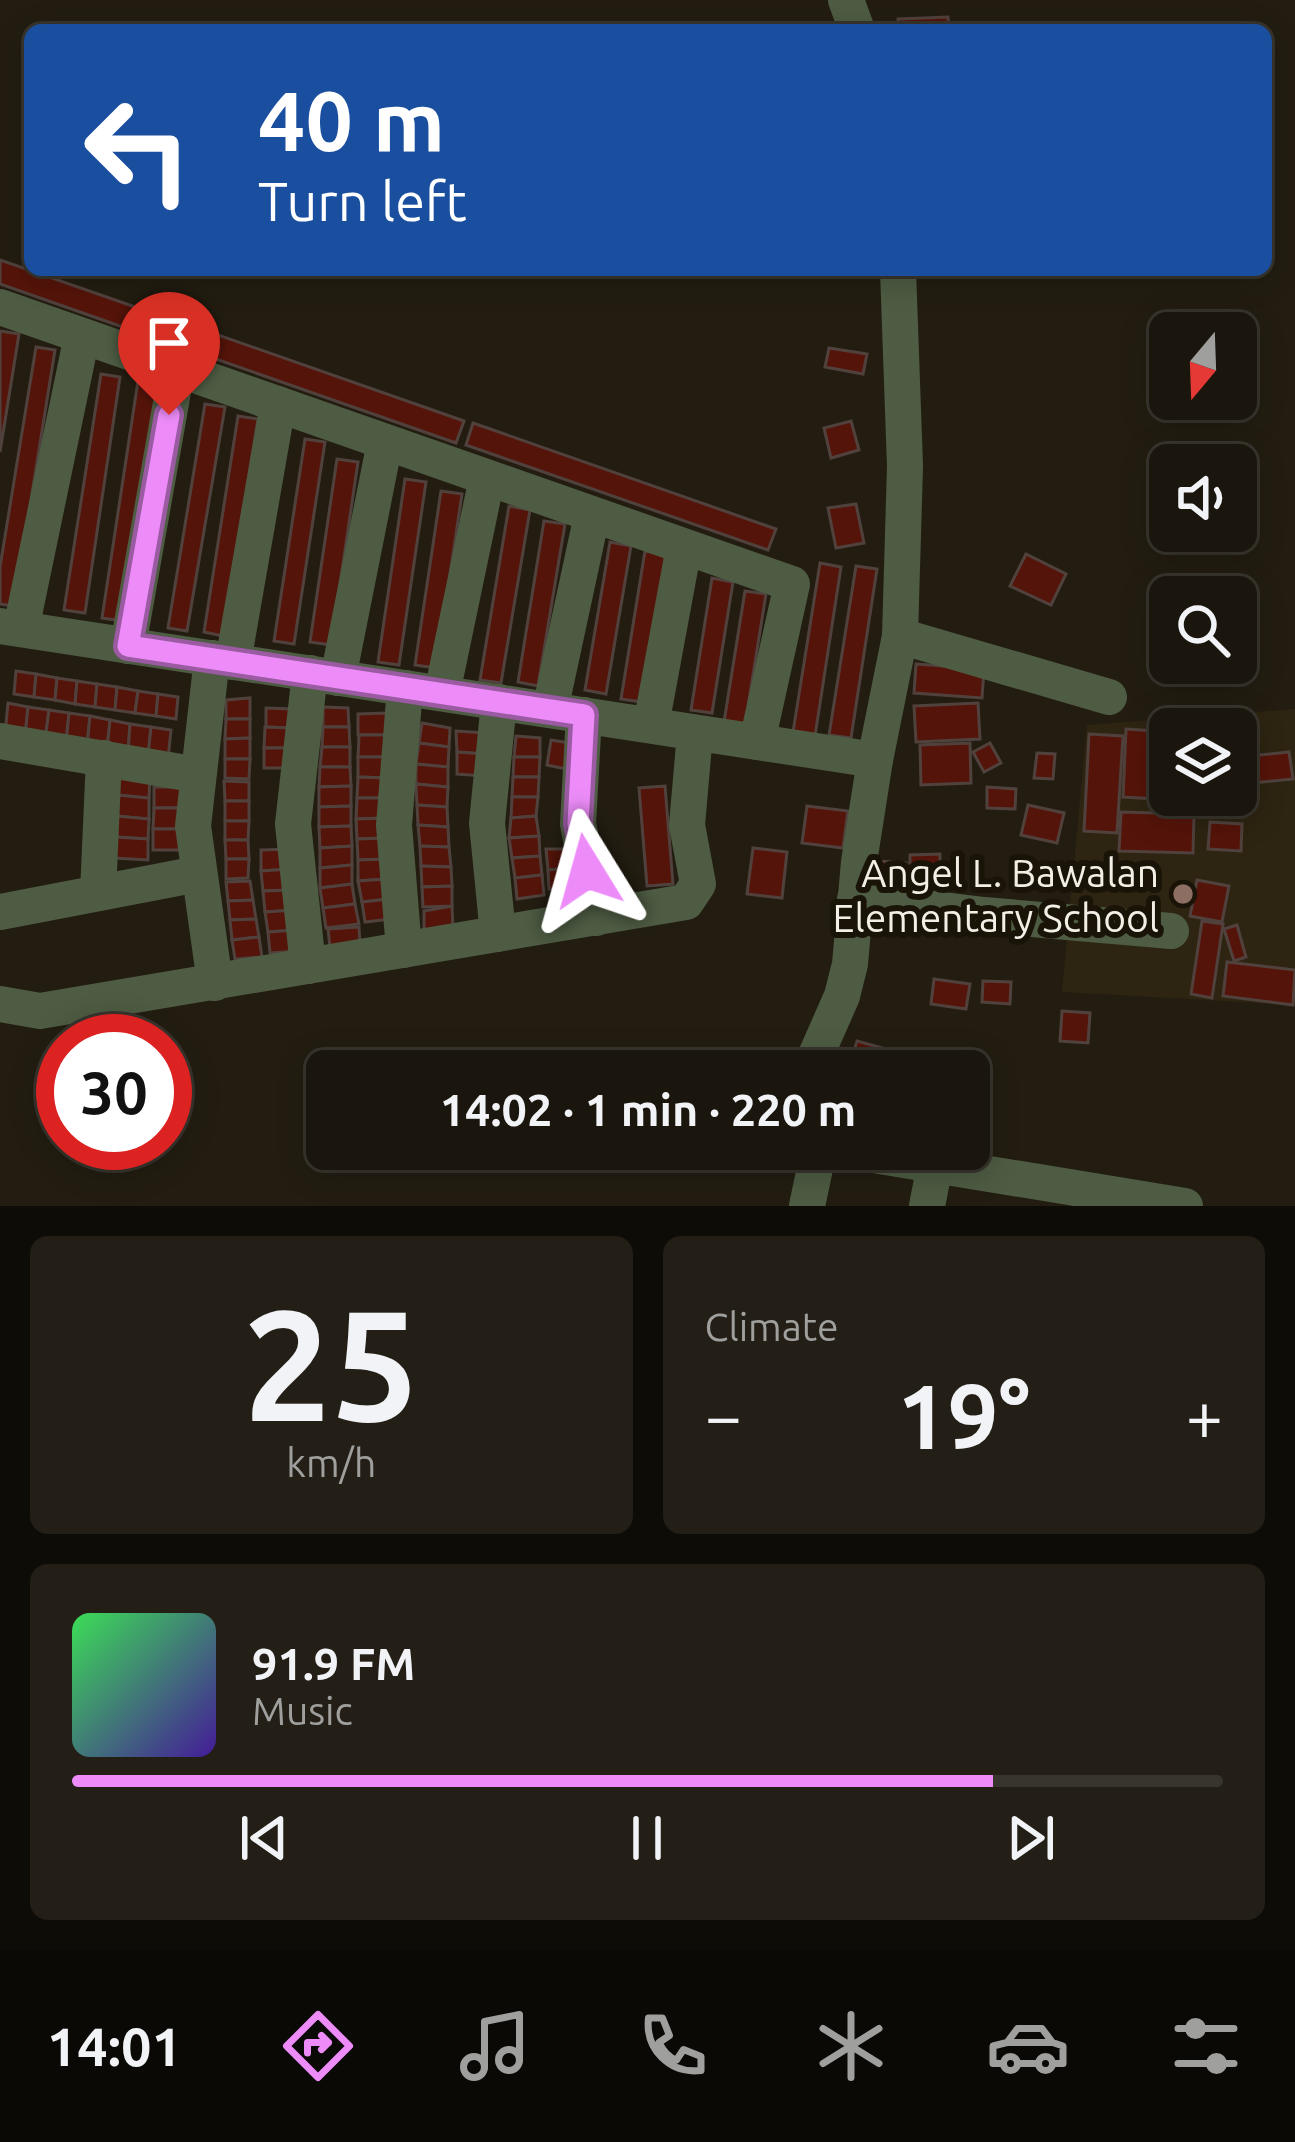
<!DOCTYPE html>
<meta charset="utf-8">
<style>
body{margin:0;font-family:Ubuntu,sans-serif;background:#231f16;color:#f1f3f6;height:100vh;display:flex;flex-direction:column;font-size:45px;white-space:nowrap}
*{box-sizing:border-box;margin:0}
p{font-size:39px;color:#9f9f9d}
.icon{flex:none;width:66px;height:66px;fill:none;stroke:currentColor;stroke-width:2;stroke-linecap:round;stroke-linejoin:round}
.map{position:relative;height:1206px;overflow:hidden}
.sheet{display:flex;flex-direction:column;gap:30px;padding:30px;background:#0e0c07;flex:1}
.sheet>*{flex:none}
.banner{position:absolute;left:24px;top:24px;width:1248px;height:252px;border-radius:18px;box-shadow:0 6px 30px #0003,0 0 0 3px #38352e;background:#1a4fa0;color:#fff;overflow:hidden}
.needle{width:78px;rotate:199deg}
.fabs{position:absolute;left:1149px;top:312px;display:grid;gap:24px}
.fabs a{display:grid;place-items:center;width:108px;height:108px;border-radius:18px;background:#1a160d;box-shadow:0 6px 30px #0003,0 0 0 3px #38352e;font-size:60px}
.speed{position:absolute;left:36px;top:1014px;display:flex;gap:24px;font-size:60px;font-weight:700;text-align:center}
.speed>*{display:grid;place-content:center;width:156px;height:156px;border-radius:50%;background:#1a160d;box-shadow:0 6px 30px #0003,0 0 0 3px #38352e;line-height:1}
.speed .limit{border:18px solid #d22;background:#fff;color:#111}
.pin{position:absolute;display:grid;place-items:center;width:102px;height:102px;color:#fff;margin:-123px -51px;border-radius:50% 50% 50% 0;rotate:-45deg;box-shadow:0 0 12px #0007}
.pin .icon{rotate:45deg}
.me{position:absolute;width:132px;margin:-66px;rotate:352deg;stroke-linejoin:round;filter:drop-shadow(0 0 9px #0008)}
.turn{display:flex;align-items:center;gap:42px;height:252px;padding:0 36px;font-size:54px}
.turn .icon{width:156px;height:156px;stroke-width:2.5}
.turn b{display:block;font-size:84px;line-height:102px}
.big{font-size:90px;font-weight:600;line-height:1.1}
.sheet .tile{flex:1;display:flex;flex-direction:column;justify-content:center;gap:18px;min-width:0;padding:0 42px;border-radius:18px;background:#231f16}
.sheet .dial{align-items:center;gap:0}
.dial b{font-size:156px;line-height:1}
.song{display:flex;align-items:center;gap:36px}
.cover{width:144px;height:144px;border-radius:18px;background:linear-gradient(135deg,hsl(130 70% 55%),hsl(260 70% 35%))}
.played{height:12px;border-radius:6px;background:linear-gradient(90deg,#ed8cf9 80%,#38352e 80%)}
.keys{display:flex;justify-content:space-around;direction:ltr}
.heat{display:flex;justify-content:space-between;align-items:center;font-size:66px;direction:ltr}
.sheet .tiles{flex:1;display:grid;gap:30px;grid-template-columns:1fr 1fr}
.tile:last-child{grid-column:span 2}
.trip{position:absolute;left:306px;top:1050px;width:684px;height:120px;border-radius:18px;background:#1a160d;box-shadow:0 6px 30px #0003,0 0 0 3px #38352e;font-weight:600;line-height:120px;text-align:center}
.tab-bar{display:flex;height:192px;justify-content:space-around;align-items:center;background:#0a0905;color:#9f9f9d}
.tab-bar .icon{width:84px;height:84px}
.tab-bar .selected{color:#ed8cf9}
.tab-bar b{font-size:54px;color:#f1f3f6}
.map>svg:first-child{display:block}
.built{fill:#2d2411;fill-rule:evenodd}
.building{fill:#551409;stroke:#51413d;stroke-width:3}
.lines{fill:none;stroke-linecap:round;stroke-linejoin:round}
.minor{stroke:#4e5c43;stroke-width:36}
.route-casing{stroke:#9a5ba2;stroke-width:30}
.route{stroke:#ed8cf9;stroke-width:21}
.education-dot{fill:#8d6e63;stroke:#1a1408;stroke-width:4.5}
.labels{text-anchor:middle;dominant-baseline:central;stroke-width:12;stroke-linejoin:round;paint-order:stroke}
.poi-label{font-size:39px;fill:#f3efe7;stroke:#1a1408;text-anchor:end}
</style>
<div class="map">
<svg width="1295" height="1206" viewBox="0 0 1295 1206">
<rect width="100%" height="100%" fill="#231d11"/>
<path class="built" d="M1295,709V1005L1062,992L1087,725ZM1170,729H1236V795H1170Z"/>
<g class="building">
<path d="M948,17L949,30H898V19Z"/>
<path d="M0,260L144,310L137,332L0,284Z"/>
<path d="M161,315L464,421L456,443L153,337Z"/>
<path d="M0,331L19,334L0,452Z"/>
<path d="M36,347L55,350L14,606L0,604V567Z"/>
<path d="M829,348L867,354L863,374L825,367Z"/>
<path d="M101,374L120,377L85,613L64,610Z"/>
<path d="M138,381L158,385L122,621L102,618Z"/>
<path d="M205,404L225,407L187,631L168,628Z"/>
<path d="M238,416L258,419L223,636L204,632Z"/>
<path d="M851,421L859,450L831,458L824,428Z"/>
<path d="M473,423L776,529L768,550L466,445Z"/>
<path d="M305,439L325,442L294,644L274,641Z"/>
<path d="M337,459L358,462L331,645L310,642Z"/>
<path d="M405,479L426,482L399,665L378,662Z"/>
<path d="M441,491L462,494L436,668L415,665Z"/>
<path d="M856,504L864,543L836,548L828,508Z"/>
<path d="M509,506L530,510L501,683L480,680Z"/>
<path d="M544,521L565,524L538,686L518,682Z"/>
<path d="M610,542L631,546L606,694L585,690Z"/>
<path d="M645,551L666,554L642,702L621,699Z"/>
<path d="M1026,554L1066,574L1051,605L1010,586Z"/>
<path d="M820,563L841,567L815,736L793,732Z"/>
<path d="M856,566L877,569L851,738L829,735Z"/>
<path d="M712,578L733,582L712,713L691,710Z"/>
<path d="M745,591L766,594L745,725L724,722Z"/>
<path d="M916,664L984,669L982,698L914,693Z"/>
<path d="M16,671L36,674L34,697L14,694Z"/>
<path d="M36,674L57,678L55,700L34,697Z"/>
<path d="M57,678L77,681L75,704L55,700Z"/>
<path d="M77,681L97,684L95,707L75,704Z"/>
<path d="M97,684L117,687L115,710L95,707Z"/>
<path d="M117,687L138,691L135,713L115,710Z"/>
<path d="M138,691L158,694L156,716L135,713Z"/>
<path d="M158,694L178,697L176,719L156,716Z"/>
<path d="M250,698V719H226V700Z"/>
<path d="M8,703L28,707L25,737L5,734Z"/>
<path d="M978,703L980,739L916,742L914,706Z"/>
<path d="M28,707L49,710L45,740L25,737Z"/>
<path d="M323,707L348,708L349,727H323Z"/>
<path d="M266,708L292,709L291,728L266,727Z"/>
<path d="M49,710L69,713L66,743L45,740Z"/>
<path d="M69,713L90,716L87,746L66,743Z"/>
<path d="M387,713L388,735H358V714Z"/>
<path d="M90,716L110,720L107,750L87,746Z"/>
<path d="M226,719H250V738L225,739Z"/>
<path d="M110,720L130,724L128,753L107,750Z"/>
<path d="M422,723L450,728L449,747L419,743Z"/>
<path d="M130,724L151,727L148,756L128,753Z"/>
<path d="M151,727L171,730L168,759L148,756Z"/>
<path d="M265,727L293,728L292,748H264Z"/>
<path d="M323,727H349L350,747H322Z"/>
<path d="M1126,729L1170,732V795H1236V735L1246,736L1243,804L1123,797Z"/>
<path d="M456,731L485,733L484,754L457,752Z"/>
<path d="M1089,734L1123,736L1117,833L1084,831Z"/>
<path d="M359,735H388V757H358Z"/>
<path d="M516,736L540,738V757H514Z"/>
<path d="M250,738V759H225V739Z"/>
<path d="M551,740L576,744L571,770L547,765Z"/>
<path d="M419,743L449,747L448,767L416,764Z"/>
<path d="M970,743L971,783L921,785L920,745Z"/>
<path d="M990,743L1001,763L984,772L973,752Z"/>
<path d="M322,747H350V767H320Z"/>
<rect x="264" y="748" width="28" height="20"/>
<path d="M457,752L484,754V776L457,774Z"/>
<path d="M1289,752L1293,779L1252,783L1249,756Z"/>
<path d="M1037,753L1055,754L1053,779L1034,778Z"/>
<path d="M358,757H388L387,778L358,777Z"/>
<path d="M514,757H540L539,777H513Z"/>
<path d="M225,759H250L249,779L225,778Z"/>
<path d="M416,764L448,767V787L416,784Z"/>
<path d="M320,767H350L351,786L319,787Z"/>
<path d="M117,775L150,777L149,798L117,795Z"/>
<path d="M358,777L387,778V798H357Z"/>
<path d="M513,777H539L538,797H512Z"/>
<path d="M224,781L249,782V801H225Z"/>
<path d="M416,784L448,787L447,807L417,805Z"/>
<path d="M351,786V806L319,807V787Z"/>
<path d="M665,786L673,884L647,886L639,788Z"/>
<path d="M154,787H184L183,808H154Z"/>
<path d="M987,787L1016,789L1015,809L987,808Z"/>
<path d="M117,795L149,798V819L116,816Z"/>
<path d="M512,797H538L536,816L511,818Z"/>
<path d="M357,798H387L386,818L356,819Z"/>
<rect x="225" y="801" width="24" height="20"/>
<path d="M417,805L447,807L448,827L418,825Z"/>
<path d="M1028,805L1064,813L1057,843L1021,835Z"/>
<path d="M351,806V826L319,827V807Z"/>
<path d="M807,806L848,811L843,848L802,843Z"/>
<path d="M154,808H183V829H153Z"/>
<path d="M1121,812L1194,814L1193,853L1119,851Z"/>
<path d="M116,816L149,819L148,839L115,837Z"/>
<path d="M536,816L539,836L509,838L511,818Z"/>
<path d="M386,818V838L357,839L356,819Z"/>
<path d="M225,821H249L248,840H225Z"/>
<path d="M1210,822L1242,824L1241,851L1208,849Z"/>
<path d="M418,825L448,827L449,847L420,846Z"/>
<path d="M351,826L352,846L320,848L319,827Z"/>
<rect x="153" y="829" width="30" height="21"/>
<path d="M539,836L540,856L512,858L509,838Z"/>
<path d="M115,837L148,839V860L114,858Z"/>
<path d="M386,838V859L358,860L357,839Z"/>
<path d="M225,840H248L249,859H226Z"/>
<path d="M352,846V865L320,868V848Z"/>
<path d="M420,846L449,847L451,867L421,866Z"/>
<path d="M753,848L787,852L782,898L747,894Z"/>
<path d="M291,849V869L261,871V850Z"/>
<path d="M546,849H575L577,867L548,870Z"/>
<path d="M940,854V895H910V855Z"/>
<path d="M540,856L542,875L515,878L512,858Z"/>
<path d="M226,859H249L248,878L226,879Z"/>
<path d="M386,859V879L358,881V860Z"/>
<path d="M877,861L906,863L904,892L875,890Z"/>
<path d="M352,865V884L320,888V868Z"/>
<path d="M421,866L451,867L452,886L422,887Z"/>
<path d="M577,867L579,886L549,889L548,870Z"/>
<path d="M291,869L292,890L263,891L261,871Z"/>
<path d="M542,875L544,895L517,899L515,878Z"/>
<path d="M386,879L389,899L362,902L358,881Z"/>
<path d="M1197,880L1229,886L1222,922L1190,916Z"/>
<path d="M250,881L253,900L228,901L226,882Z"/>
<path d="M352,884L355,904L323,908L320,888Z"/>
<path d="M452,886V906L423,907L422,887Z"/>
<path d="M292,890L295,910L265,912L263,891Z"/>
<path d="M389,899L391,919L365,922L362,902Z"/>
<path d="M253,900L256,919L230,920L228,901Z"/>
<path d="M355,904L359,924L326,928L323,908Z"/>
<path d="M452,906L453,928L424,932V911Z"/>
<path d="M295,910L296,930L268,932L265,912Z"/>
<path d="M256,919L259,937L232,940L230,920Z"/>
<path d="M1202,921L1223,924L1212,998L1191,994Z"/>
<path d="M1237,925L1246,957L1234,961L1224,929Z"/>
<path d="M359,927L360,945L330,947L328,929Z"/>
<path d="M296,930L298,951L270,953L268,932Z"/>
<path d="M259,937L262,957L235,959L232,940Z"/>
<path d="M1227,962L1295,970L1293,1005L1223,996Z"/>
<path d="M934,979L970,984L966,1009L931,1004Z"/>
<path d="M983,981L1011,982L1010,1004L982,1002Z"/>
<path d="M1062,1011L1090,1013L1088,1043L1060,1041Z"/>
<path d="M857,1041L886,1049L879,1071H848Z"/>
<path d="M886,1049L920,1054L918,1071H883Z"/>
</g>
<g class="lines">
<g class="minor">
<path d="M846,0L857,30"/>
<path d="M0,307L792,584L757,742"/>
<path d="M0,626L875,760"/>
<path d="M21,629L82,336"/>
<path d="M900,636L1109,697"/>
<path d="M128,646L177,369"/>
<path d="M212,658L193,826L215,983"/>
<path d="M233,662L278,404"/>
<path d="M338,678L385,442"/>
<path d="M442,693L487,478"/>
<path d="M550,710L592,515"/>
<path d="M584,715L578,824L596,918"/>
<path d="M651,725L684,547"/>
<path d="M0,741L198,775"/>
<path d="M98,893L104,758"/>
<path d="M855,899L984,915L1171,931"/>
<path d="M0,912L198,874"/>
<path d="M498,934L487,823L499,702"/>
<path d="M404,950L394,825L405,688"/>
<path d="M308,966L293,824L310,673"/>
<path d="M0,1004L40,1011L686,902L698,884L687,825L695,733"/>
<path d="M809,1071L842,996L850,964L859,862L875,760L900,636L905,466L898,270"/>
<path d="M837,1149L1185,1206"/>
<path d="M807,1206L819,1149"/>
<path d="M927,1206L935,1165"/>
</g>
</g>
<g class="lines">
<g class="route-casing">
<path id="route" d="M169,415L128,646L584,715L578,824L587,871"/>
</g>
<use href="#route" class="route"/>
</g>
<circle class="education-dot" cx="1183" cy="894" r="12"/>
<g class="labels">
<g class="poi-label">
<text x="1159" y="872">Angel L. Bawalan<tspan x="1159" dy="45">Elementary School</tspan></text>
</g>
</g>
</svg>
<div class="fabs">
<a><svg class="needle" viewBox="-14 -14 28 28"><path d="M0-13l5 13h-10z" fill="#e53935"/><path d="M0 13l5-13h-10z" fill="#9f9f9d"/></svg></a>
<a><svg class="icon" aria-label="sound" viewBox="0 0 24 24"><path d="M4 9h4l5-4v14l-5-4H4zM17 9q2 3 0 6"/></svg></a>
<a><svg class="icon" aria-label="search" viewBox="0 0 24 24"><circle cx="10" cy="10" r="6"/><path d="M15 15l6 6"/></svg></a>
<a><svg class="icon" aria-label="layers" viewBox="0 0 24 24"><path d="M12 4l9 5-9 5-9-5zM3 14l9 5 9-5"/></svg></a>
</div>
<div class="speed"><div class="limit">30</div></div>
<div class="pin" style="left:169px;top:415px;background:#d93025"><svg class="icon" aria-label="arrive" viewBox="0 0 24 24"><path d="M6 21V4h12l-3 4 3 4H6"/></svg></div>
<svg class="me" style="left:587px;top:871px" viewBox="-20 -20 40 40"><path d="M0-17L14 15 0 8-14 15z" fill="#ed8cf9" stroke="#fff" stroke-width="4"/></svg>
<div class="trip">14:02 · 1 min · 220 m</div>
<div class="banner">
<div class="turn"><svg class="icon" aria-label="left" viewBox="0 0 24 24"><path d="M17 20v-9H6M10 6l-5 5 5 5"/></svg><div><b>40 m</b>Turn left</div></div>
</div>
</div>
<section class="sheet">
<div class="tiles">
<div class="tile dial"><b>25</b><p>km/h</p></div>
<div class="tile"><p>Climate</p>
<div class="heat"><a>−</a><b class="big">19°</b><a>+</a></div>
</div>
<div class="tile">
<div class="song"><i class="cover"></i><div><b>91.9 FM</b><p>Music</p></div></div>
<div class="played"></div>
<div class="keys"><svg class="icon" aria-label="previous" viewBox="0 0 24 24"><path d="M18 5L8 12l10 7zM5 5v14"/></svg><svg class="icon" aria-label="pause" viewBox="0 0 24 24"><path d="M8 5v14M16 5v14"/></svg><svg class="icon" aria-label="next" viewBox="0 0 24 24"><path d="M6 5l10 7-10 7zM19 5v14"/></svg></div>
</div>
</div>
</section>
<nav class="tab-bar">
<b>14:01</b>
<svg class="icon selected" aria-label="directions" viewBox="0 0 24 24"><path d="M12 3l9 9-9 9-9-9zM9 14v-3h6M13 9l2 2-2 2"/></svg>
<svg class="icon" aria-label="music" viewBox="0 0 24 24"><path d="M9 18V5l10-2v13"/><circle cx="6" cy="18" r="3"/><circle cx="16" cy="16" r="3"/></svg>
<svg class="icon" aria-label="phone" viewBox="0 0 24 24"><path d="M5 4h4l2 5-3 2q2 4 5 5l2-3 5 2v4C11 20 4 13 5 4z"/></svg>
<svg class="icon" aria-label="climate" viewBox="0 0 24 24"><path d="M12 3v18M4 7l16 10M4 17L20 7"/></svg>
<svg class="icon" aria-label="car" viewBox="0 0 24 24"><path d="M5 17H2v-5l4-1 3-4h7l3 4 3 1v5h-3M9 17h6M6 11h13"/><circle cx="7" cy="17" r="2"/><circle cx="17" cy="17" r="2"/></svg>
<svg class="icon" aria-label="filters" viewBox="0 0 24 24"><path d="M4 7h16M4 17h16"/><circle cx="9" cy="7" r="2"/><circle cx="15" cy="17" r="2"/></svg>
</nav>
